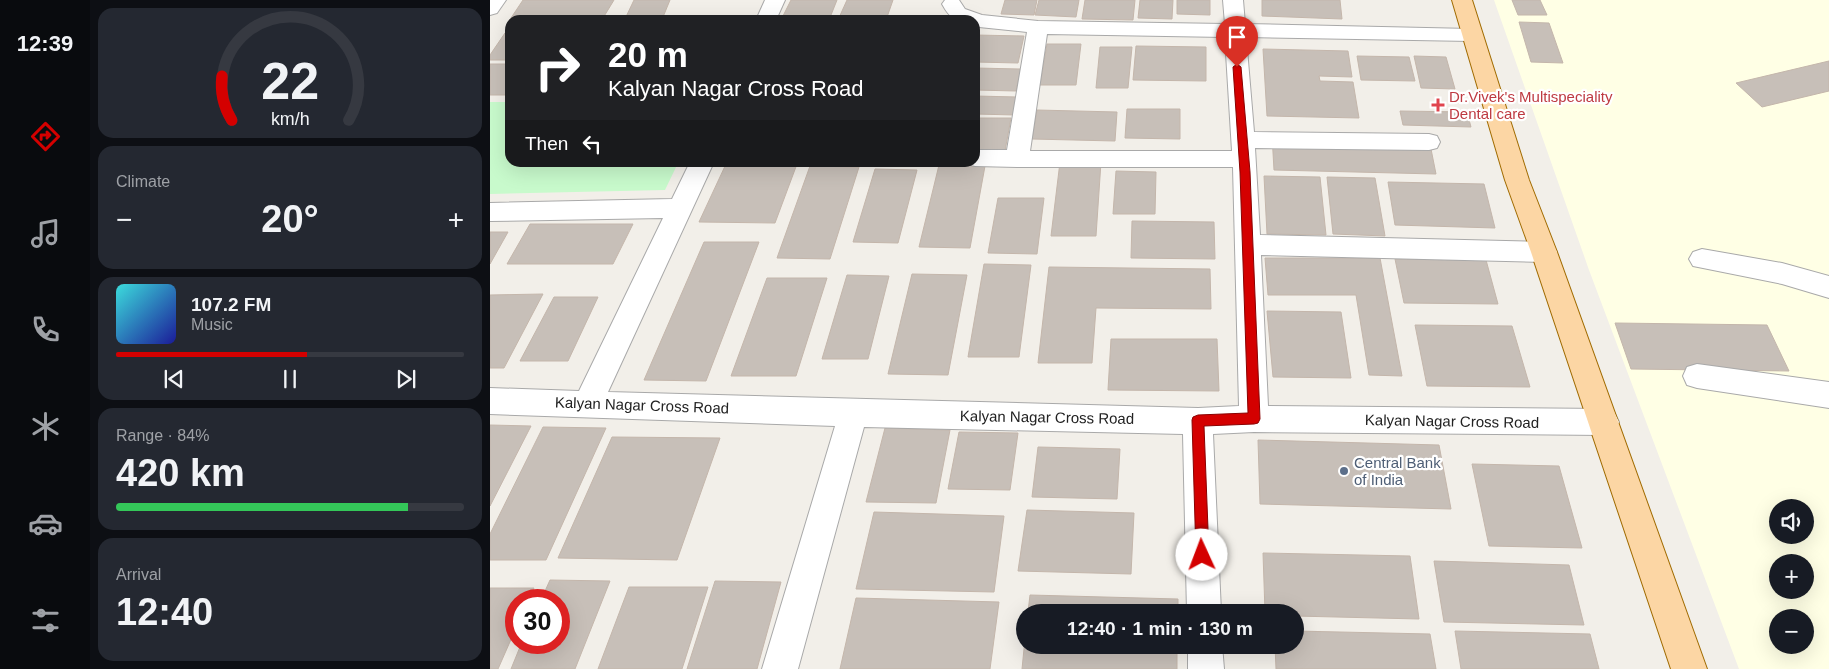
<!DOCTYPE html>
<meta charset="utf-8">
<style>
body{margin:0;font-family:Helvetica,sans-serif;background:#242831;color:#f1f3f6;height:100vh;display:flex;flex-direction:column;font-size:19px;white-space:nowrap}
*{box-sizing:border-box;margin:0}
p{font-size:16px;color:#9ea1a6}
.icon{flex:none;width:28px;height:28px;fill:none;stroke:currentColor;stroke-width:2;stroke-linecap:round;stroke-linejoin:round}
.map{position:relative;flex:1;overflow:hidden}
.drawer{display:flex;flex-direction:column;gap:8px;padding:8px;background:#0d0f14;width:400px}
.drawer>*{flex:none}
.banner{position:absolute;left:15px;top:15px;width:475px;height:152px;border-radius:15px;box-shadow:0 5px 20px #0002;background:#202124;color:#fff;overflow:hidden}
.fabs{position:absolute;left:1279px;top:499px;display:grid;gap:10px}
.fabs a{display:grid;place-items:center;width:45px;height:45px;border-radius:50%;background:#171b24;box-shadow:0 5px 20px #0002;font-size:25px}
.speed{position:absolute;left:15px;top:589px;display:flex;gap:10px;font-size:25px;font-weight:700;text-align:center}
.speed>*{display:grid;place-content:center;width:65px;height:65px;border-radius:50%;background:#171b24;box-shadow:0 5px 20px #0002;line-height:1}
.speed .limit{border:8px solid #d22;background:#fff;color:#111}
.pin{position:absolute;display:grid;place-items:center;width:42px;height:42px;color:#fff;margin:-51px -21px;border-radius:50% 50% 50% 0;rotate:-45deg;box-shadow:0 0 5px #0007}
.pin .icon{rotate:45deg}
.me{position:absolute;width:55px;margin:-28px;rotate:358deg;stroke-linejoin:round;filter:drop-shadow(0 0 4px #0008)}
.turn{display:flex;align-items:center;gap:18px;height:105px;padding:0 20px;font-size:22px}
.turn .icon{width:65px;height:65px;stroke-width:2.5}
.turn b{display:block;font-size:35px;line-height:42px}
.then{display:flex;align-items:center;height:48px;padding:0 20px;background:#0003;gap:10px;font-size:19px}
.big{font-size:38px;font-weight:700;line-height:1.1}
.drawer .card{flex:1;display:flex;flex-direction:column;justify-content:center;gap:8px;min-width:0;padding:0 18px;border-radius:15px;background:#242831}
.drawer .dial{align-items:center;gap:0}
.dial svg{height:130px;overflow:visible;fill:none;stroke:#363941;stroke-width:7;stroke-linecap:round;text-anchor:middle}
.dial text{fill:#f1f3f6;stroke:none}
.song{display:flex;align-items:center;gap:15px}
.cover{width:60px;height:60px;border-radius:8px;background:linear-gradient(135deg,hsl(180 70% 55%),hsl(240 70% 35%))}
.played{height:5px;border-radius:2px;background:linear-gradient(90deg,#d40000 55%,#363941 55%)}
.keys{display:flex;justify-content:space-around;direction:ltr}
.heat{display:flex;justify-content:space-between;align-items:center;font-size:28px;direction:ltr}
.charge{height:8px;border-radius:4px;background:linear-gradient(90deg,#34c759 84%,#363941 0)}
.trip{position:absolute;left:526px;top:604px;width:288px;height:50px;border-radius:25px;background:#171b24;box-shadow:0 5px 20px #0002;font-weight:700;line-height:50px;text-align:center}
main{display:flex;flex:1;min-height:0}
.dock{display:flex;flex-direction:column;width:90px;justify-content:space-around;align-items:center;background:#090b0e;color:#9ea1a6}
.dock .icon{width:35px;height:35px}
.dock .on{color:#d40000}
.dock b{font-size:22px;color:#f1f3f6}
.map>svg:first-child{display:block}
.education{fill:#ffffe5;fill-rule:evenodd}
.park{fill:#c8facc}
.building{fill:#c7bfb8;stroke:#c4b6ab}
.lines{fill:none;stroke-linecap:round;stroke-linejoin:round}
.minor-casing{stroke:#a9a9a9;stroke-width:2}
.major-casing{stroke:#a06b00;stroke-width:2}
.minor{fill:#fff;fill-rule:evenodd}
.major{fill:#fcd6a4;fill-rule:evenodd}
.route{fill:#d40000;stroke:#8a0000}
.health-dot{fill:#e0444e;stroke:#fff;stroke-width:2}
.service-dot{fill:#5c6f8a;stroke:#fff;stroke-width:2}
.labels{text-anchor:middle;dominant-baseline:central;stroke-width:4.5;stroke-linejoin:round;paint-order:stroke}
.health-label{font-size:15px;fill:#be3a42;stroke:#fff;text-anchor:start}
.street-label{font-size:15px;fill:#222;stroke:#fff}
.service-label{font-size:15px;fill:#4e5e75;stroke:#fff;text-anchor:start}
</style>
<main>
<nav class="dock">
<b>12:39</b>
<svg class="icon on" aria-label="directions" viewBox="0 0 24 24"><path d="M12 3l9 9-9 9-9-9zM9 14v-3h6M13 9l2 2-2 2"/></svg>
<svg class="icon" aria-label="music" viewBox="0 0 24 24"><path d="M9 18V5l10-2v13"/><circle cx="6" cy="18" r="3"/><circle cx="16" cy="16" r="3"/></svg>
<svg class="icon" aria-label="phone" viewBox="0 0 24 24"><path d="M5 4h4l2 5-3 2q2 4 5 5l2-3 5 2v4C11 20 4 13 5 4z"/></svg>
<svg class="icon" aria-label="climate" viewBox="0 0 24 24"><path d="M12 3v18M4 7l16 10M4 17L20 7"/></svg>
<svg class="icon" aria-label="car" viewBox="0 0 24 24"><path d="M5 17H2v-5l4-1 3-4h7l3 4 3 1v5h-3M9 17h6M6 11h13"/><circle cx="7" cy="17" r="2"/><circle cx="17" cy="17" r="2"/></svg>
<svg class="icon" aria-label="filters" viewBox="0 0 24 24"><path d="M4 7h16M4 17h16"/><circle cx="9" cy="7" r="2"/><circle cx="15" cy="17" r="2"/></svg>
</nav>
<section class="drawer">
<div class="card dial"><svg viewBox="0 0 100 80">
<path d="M14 69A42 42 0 1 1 86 69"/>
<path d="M14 69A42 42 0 0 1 8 42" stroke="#d40000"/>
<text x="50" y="56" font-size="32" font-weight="700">22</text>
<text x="50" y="72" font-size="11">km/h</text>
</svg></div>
<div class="card"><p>Climate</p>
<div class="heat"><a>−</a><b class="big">20°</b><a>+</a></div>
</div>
<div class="card">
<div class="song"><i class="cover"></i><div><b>107.2 FM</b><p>Music</p></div></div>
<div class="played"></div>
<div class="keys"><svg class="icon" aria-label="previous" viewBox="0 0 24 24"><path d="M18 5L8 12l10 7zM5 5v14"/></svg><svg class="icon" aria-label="pause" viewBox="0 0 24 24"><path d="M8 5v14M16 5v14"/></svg><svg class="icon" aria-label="next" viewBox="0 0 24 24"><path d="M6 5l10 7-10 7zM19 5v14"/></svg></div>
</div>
<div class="card"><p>Range · 84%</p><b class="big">420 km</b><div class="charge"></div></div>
<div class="card"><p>Arrival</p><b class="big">12:40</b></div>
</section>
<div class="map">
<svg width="1339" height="669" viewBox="0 0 1339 669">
<rect width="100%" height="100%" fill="#f2efe9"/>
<path class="education" d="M1004,0H1339V669H1249L1099,270ZM1288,508H1315V535H1288ZM1288,562H1315V590H1288ZM1288,618H1315V645H1288Z"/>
<path class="park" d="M0,102H20V162L188,163L175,190L0,194Z"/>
<g class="building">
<path d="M33,0H124L113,18L19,21Z"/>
<path d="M144,0H180L173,17L135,19Z"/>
<path d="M301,0H347L339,20H291Z"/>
<path d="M357,0H403L396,20H348Z"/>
<path d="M515,0H547L544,15L511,14Z"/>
<path d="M549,0H589L586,17L545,15Z"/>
<path d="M595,0H645L643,20L592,19Z"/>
<path d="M650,0H683L682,19L648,18Z"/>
<path d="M687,0H720V15L687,14Z"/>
<path d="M772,0H850L852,19L772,16Z"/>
<path d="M1022,0H1050L1057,15H1028Z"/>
<path d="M1029,22L1059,23L1073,63L1041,62Z"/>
<path d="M15,33H20V60H0V55Z"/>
<path d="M485,35L534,36L528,63L485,62Z"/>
<path d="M557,44H591L586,85H550Z"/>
<path d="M646,46L716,47V81L643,80Z"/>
<path d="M610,47H642L638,88H606Z"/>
<path d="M773,49L858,51L862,77L829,76L830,81L863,82L869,118L777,116Z"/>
<path d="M867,56L919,57L925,81L871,80Z"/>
<path d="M924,56L956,57L965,89L931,88Z"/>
<path d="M1339,61V91L1272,107L1246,83Z"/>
<rect x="0" y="64" width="20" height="31"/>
<path d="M485,68L531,69L526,91L485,90Z"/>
<path d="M485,96L528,97L525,115L485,114Z"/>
<path d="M637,109H690V139L635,138Z"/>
<path d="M547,110L627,112L625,141L542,139Z"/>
<path d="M910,111L977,112L981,127L913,125Z"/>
<path d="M485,118H521L515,151H485Z"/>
<path d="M782,135L939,139L946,174L784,170Z"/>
<path d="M570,162H611L606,236H561Z"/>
<path d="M236,164H307L285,223L209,222Z"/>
<path d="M449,165L495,166L480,248L429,247Z"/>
<path d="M320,166L369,167L340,259L287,258Z"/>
<path d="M385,169L427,170L408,243L363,242Z"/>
<path d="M626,171L666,172L665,214H623Z"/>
<path d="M774,176L830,177L836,235L777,234Z"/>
<path d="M837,177L885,178L895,236L843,234Z"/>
<path d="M898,182L994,184L1005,228L905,225Z"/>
<path d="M508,198H554L547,254L498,253Z"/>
<path d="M642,221L724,222L725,259L641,258Z"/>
<path d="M40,224H143L123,264H17Z"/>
<path d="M0,232H18L0,264Z"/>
<path d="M214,242H269L216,381L154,380Z"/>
<path d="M775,258H890L912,376L879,375L866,295H778Z"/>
<path d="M905,259L996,260L1008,304L914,303Z"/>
<path d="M494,264L541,265L529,357H478Z"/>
<path d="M559,267L720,269L721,309L606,308L602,363H548Z"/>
<path d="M422,274L477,275L458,375L398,374Z"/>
<path d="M357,275L399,276L378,359H332Z"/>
<path d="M277,278H337L306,376H241Z"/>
<path d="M53,294L14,368H0V295Z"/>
<path d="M64,297H108L78,361H30Z"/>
<path d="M777,311L851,312L861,378L783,377Z"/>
<path d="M1125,323L1277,325L1299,371L1141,369Z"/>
<path d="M925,325L1022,326L1040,387L937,386Z"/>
<path d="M621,339H727L729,391L618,390Z"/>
<path d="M0,425L41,426L0,506Z"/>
<path d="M53,427L116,428L56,560H0V534Z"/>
<path d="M395,428L460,430L446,503L376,502Z"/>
<path d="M469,432L528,433L520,490L458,489Z"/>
<path d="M122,437L230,438L187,560L68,558Z"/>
<path d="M768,440L949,445L961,509L770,504Z"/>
<path d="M548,447L630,449L627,499L542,497Z"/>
<path d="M982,464L1069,466L1092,548L999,546Z"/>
<path d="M537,510L644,513L641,574L528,571Z"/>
<path d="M384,512L514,516L504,592L366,589Z"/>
<path d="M773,553L920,556L929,619L805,616V612H775Z"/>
<path d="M944,561L1079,565L1094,625L954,622Z"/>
<path d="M60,580L120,581L85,669H21L32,642H69V600H51Z"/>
<path d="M225,581L291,582L267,669H197Z"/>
<path d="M139,587H218L192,669H108Z"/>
<path d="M0,588H44L39,600H26V628L8,669H0Z"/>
<path d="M540,595L688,599V612H538Z"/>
<path d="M366,598L509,602L500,669H350Z"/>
<path d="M805,631L940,634L946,669H786L785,645H805Z"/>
<path d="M965,631L1100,634L1109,669H971Z"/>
<path d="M535,639V645H687V669H532Z"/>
</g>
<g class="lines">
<g class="minor-casing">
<g id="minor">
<path d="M0,0H16L7,13L0,15Z"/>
<path d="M275,0H295L286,20H266Z"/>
<path d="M455,0H469L475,9L492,15L548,21L735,24L733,0H753L755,24L981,29L988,30L991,35L988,40L981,41L756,37L764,132L939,134L947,136L950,142L947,148L939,150L765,148L770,235L1054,242L1063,245L1067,252L1063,259L1054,262L771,255L778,406L1114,409L1124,412L1129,422L1124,432L1114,435L764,432L723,434L731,612H697L693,434L374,427L308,669H272L345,426L0,414V388L89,391L173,218L0,221V203L182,199L200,162H224L118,392L708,408L749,406L743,167H527L485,166L477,164L476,162H485V150H517L537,32L489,27L485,26V20C466,20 462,22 452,4ZM557,34L735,37L742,151H540Z"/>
<path d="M1212,249L1292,263L1339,276V298L1292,284L1203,266L1199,259L1203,252Z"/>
<path d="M1207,364L1339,382V408L1207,388L1197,385L1193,376L1197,367Z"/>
<path d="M698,645H732L734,669H698Z"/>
</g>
</g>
<g class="major-casing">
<path id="major" d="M962,0H982L1039,180L1067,252L1217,669H1181L1041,252L1015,180Z"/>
</g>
<use href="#minor" class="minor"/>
<use href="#major" class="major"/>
</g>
<path class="route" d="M747,64L751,67L760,172L770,419L768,423L764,424L714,426L719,555L717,560L712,562L708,560L706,555L702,420L703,417L708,415L758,413L750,172L743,67Z"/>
<path class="health-dot" d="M945.5 97.5h5v5h5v5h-5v5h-5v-5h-5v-5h5z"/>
<circle class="service-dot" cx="854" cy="471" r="5"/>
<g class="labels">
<g class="health-label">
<text x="959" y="96">Dr.Vivek's Multispeciality<tspan x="959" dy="17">Dental care</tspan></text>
</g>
<g class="street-label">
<text transform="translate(152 405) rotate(2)">Kalyan Nagar Cross Road</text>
<text transform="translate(557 417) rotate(1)">Kalyan Nagar Cross Road</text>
<text transform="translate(962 421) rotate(1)">Kalyan Nagar Cross Road</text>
</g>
<g class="service-label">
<text x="864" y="462">Central Bank<tspan x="864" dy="17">of India</tspan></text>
</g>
</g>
</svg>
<div class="fabs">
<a><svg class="icon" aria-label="sound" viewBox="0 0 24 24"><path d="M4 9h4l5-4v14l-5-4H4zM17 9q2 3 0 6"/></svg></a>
<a>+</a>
<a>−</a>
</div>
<div class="speed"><div class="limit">30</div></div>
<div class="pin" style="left:747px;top:67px;background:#d93025"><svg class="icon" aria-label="arrive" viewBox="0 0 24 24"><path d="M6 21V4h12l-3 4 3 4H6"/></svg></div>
<svg class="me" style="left:712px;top:555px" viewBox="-20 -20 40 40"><circle r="19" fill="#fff"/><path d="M0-13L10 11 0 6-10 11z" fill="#d40000"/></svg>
<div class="trip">12:40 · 1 min · 130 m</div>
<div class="banner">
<div class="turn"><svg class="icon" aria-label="right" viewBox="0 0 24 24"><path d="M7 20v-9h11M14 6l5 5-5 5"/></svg><div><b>20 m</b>Kalyan Nagar Cross Road</div></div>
<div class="then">Then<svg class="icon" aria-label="left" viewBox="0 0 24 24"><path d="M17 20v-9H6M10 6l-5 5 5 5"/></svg></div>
</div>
</div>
</main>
